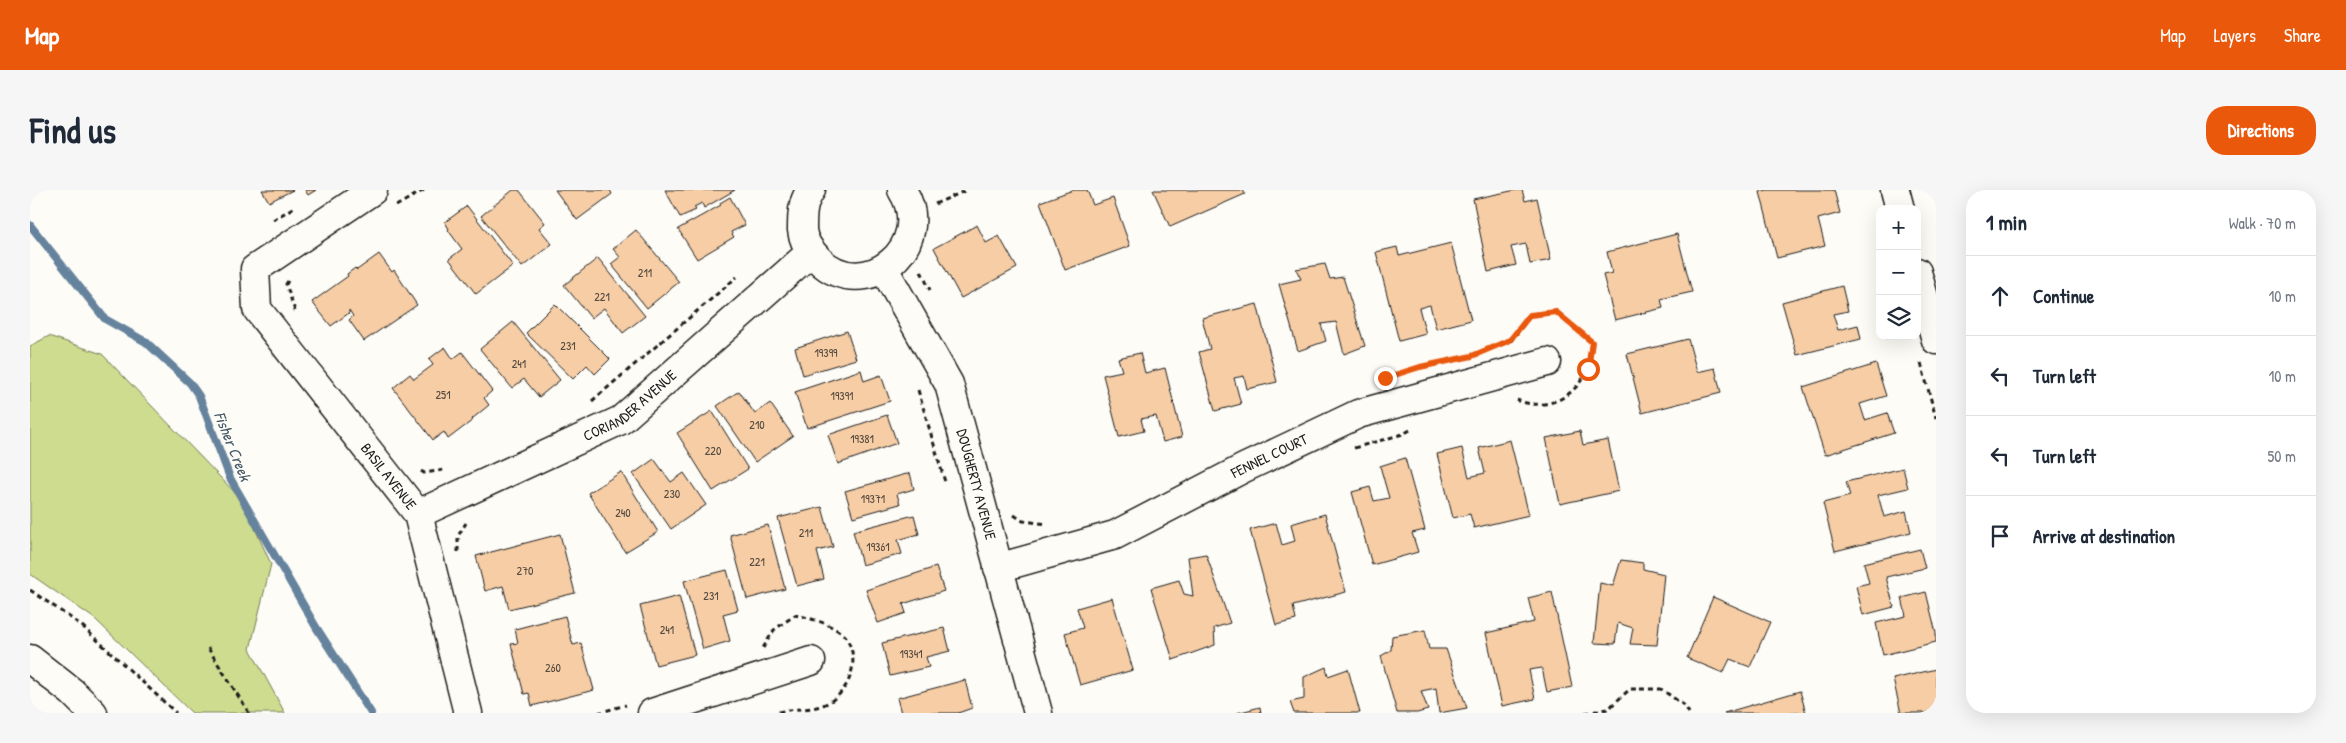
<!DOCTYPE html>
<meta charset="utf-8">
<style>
:root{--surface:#fff;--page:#f6f6f7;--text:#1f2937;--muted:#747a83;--line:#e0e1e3;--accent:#ea580c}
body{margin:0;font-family:"Patrick Hand",sans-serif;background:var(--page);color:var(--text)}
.controls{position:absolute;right:15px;top:15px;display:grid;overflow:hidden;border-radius:10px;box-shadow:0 5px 20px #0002}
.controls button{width:45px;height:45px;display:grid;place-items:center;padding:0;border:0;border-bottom:1px solid var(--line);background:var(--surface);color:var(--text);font:25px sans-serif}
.stop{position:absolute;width:15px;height:15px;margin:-11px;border:4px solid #ea580c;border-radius:50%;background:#fff}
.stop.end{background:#ea580c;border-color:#fff;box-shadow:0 1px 5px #0008}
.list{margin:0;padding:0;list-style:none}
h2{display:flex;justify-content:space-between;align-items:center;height:65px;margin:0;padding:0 20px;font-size:21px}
h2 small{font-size:16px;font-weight:400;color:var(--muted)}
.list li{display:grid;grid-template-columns:32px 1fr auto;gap:15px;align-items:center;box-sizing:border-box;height:80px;padding:0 20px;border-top:1px solid var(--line)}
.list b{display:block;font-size:19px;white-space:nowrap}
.list em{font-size:16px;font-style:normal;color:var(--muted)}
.icon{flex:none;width:28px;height:28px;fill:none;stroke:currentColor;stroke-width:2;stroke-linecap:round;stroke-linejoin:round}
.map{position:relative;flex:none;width:1906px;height:523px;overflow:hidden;border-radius:20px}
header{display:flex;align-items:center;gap:30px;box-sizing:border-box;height:70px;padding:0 25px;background:var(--accent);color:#fff}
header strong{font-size:24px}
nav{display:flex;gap:28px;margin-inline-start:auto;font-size:18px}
.intro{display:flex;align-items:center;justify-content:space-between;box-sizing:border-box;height:120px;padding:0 30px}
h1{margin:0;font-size:35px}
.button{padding:12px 22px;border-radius:20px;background:var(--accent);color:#fff;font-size:18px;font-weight:700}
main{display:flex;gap:30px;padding:0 30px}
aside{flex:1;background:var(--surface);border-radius:20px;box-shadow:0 5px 20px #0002}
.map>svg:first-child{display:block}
</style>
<header>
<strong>Map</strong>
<nav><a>Map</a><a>Layers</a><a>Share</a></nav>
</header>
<div class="intro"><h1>Find us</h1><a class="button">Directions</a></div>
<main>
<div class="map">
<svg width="1906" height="523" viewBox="0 0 1906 523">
<rect width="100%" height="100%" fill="#fdfcf7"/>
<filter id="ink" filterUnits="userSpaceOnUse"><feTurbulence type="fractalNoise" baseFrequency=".02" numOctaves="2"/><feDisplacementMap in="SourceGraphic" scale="10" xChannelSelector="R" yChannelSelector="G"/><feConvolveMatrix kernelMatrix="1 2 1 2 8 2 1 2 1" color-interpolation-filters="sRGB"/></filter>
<g filter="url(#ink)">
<path fill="#cedc8f" stroke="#757c56" d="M19 146 72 164 212 310 241 374 220 459 255 523H162L65 429 0 384V156Z"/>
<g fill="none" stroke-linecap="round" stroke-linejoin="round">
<path stroke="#66839d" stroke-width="8" d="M0 35 75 129 116 152 160 193 169 206 200 288 286 437 341 523"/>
</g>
<path fill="#f6cda5" stroke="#1c1c1c" d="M232 0H263L239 12Z
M275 0H286L278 5Z
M483 0H489L515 33 509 38 522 54 492 77 451 26Z
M525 0H580L582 4 547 30Z
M635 0H705L674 18 672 13 664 17 666 20 650 27Z
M1043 0H1057L1063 15 1083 8 1100 56 1035 80 1010 12Z
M1123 0H1213L1215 4 1140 37Z
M1486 0H1492L1495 11 1507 8 1521 70 1500 74 1496 54 1481 57 1486 75 1458 82 1443 9Z
M1737 0H1804L1810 23 1788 29 1795 56 1747 68 1730 2Z
M700 7 715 35 701 42 704 47 667 69 648 39 691 15 690 13Z
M437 16 483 76 446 104 419 69 432 59 418 40 419 39 415 32Z
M947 35 956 53 969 46 987 78 931 108 904 58Z
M606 40 649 92 617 118 581 74 590 67 583 59Z
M1647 44 1662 102 1631 109 1633 118 1585 130 1573 85 1582 83 1577 62Z
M1421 53 1441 130 1406 139 1400 115 1389 118 1396 144 1369 151 1346 62 1367 57 1369 66Z
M349 64 362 82 364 80 387 115 334 151 319 130 323 126 319 120V123L301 136 282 112 318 86 317 84 325 78 327 80Z
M568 68 615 126 593 143 574 118 561 128 534 95Z
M1295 74 1300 89 1313 87 1335 156 1314 164 1306 132 1291 134 1296 151 1268 161 1249 94 1271 89 1266 79Z
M1812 96 1818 121 1803 124 1808 140 1828 135 1831 149 1767 165 1752 112Z
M525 114 580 169 565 184 557 175 543 189 496 143Z
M1227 114 1247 192 1217 199 1214 186 1204 188 1211 214 1185 221 1169 162 1180 159 1172 128Z
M483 132 530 190 509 207 494 189 482 198 450 159Z
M817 141 826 169 773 185 765 158Z
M1658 149 1667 182 1685 178 1691 203 1612 223 1597 164Z
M415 157 423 169 432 162 462 201 454 208 459 215 442 229 443 230 418 249 414 242 403 250 363 198 380 184 384 189 403 175 399 169Z
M1110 163 1115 183 1135 178 1152 247 1133 252 1126 226 1111 229 1114 241 1089 247 1073 185 1092 181 1088 168Z
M1846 174 1856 206 1830 214 1835 230 1857 223 1864 243 1795 265 1773 197Z
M831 180 834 191 851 185 860 211 777 238 765 202Z
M709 201 725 224 740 213 763 246 725 272 687 216Z
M682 221 718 279 683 301 647 243Z
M857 225 867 253 808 274 798 245Z
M1550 241 1553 255 1578 250 1589 301 1530 314 1516 248Z
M1480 250 1499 325 1444 338 1440 324 1423 328 1407 264 1432 258 1439 287 1455 283 1449 258Z
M1375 268 1395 340 1382 343 1388 362 1342 375 1322 302 1340 297 1344 311 1359 308 1350 276Z
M624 269 641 292 654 283 676 315 641 339 603 284Z
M1873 278 1878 298 1848 305 1854 327 1876 321 1881 342 1805 361 1793 313 1820 306 1816 292Z
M591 282 628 342 595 362 558 303Z
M880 283 884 299 867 304 870 314 823 327 815 301Z
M792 317 803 357 787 361 794 389 767 396 748 328Z
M1295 324 1316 402 1263 416 1266 430 1246 435 1220 340 1246 333 1252 355 1265 351 1261 334Z
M884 325 889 344 868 350 872 364 832 375 823 341Z
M738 335 755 399 717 409 700 345Z
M530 344 545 403 479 419 473 396 455 401 446 366Z
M1890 359 1895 378 1856 387 1864 417 1833 425 1826 396 1839 393 1834 373Z
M1176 364 1200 433 1184 438 1185 455 1143 470 1121 398 1149 390 1154 404 1163 406 1158 367Z
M1591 370 1613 373V379L1634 384 1627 455 1600 454 1603 438 1588 433 1585 454 1564 453 1570 393 1583 396Z
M906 377 914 401 873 414 876 423 848 433 836 400Z
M697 380 708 420 693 424 700 451 673 459 654 391Z
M1522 402 1542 497 1517 502 1512 478 1499 480 1505 509 1472 516 1456 443 1504 432 1498 408Z
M1896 402 1906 443V452L1853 465 1846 433 1876 426 1872 408Z
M649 406 665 465 626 475 610 416Z
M1683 407 1740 432 1720 477 1700 469 1693 483 1657 468Z
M1082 408 1103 480 1050 495 1035 443 1053 438 1047 418Z
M535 426 543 455 551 453 564 500 502 516 499 503 494 504 481 454 488 453 485 439Z
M914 438 920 461 896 467 899 477 860 486 852 453Z
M1395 440 1399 459H1416L1437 518 1409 523 1406 498 1391 501 1398 520 1387 523H1367L1351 466 1361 460 1362 446Z
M1296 477 1298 486 1318 479 1330 523H1264L1260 512 1274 509V487Z
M1906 479V523H1871L1863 489Z
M935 490 942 518 928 523H871L867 508Z
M1770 501 1776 523H1694Z
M1230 517 1231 523H1207Z"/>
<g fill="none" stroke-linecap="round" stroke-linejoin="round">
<defs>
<g id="minor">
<path id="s1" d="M343 0 225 79 227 119 388 324 438 523"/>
<path d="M781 0C772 12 772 26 772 40 773 51 781 62 789 70 835 115 907 55 872 0"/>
<path d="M1865 0 1870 19"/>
<path id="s2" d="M854 79 919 194 1008 523"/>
<path d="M1887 82 1906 150"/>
<path id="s3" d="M388 324 591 230 781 62"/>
<path id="s4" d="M968 378 1085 345 1214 278 1328 224 1517 172"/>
<path d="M622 523 781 471"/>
</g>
<path id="secondary" d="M0 469 42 502 63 523"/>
</defs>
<use href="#minor" stroke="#1c1c1c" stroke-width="31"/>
<use href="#secondary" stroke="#1c1c1c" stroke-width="31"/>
<path stroke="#1c1c1c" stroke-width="3" stroke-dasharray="5 4" stroke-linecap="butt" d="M905 14 937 0
M366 16 394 0
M243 30 266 16
M891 81 900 100
M258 91 256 94 265 121
M1471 154 1481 150 1500 125 1526 122 1562 152C1560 160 1560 171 1557 179 1546 208 1515 222 1487 210
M1891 173 1906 228
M888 200 915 292
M562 211 707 87
M1324 258 1373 244 1382 239
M391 281 394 283 414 280
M984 325 993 331 1018 334
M428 362V346L436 333
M0 400 51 435 146 523
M178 458 219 523
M733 458 744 440 765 425C784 429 799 433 814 445 818 448 819 454 821 458 827 478 818 500 801 511 782 523 765 516 746 523
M568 523 596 515
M1555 523 1578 519 1600 499H1631L1655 516 1659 523"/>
<use href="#minor" stroke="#fdfcf7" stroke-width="28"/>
<use href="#secondary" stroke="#fdfcf7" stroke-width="28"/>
</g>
</g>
<g fill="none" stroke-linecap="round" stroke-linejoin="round" filter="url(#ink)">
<path stroke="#ea580c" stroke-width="6" d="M1355 188 1390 177 1442 166 1480 150 1500 125 1526 122 1562 152 1558 179"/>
</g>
<g text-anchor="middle" stroke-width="4" stroke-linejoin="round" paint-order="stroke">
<g font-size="12" fill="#52483e">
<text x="615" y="87">211</text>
<text x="572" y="111">221</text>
<text x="538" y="160">231</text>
<text x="796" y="167">19399</text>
<text x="489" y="178">241</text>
<text x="413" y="209">251</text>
<text x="812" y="210">19391</text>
<text x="727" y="239">210</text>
<text x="832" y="253">19381</text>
<text x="683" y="265">220</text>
<text x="642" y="308">230</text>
<text x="843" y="313">19371</text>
<text x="593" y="327">240</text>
<text x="776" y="347">211</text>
<text x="848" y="361">19361</text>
<text x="727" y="376">221</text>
<text x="495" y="385">270</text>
<text x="681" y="410">231</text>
<text x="637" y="444">241</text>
<text x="881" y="468">19341</text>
<text x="523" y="482">260</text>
</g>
<g font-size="15" fill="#1c1c1c" stroke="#fdfcf7">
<text dy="5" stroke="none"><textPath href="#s3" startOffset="239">CORIANDER AVENUE</textPath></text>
<text dy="5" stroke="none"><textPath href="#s4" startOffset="295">FENNEL COURT</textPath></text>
<text dy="5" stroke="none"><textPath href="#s1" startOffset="395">BASIL AVENUE</textPath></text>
<text dy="5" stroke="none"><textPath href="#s2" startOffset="236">DOUGHERTY AVENUE</textPath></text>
</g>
<g font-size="16" font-style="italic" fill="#475867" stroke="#fdfcf7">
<text transform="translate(203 256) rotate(68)" y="6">Fisher Creek</text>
</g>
</g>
</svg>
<div class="controls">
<button>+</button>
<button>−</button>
<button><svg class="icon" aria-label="layers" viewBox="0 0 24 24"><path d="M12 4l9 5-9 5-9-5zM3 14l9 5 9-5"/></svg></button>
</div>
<div class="stop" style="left:1558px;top:179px"></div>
<div class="stop end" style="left:1355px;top:188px"></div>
</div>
<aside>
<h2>1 min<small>Walk · 70 m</small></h2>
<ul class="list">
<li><svg class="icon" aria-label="ahead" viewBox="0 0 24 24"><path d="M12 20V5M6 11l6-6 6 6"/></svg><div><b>Continue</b></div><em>10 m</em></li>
<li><svg class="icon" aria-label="left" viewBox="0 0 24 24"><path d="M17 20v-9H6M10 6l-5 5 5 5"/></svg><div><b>Turn left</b></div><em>10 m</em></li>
<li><svg class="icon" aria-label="left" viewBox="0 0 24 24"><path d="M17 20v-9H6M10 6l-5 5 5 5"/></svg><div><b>Turn left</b></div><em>50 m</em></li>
<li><svg class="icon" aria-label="arrive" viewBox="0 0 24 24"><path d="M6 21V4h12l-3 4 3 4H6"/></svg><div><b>Arrive at destination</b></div></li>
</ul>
</aside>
</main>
